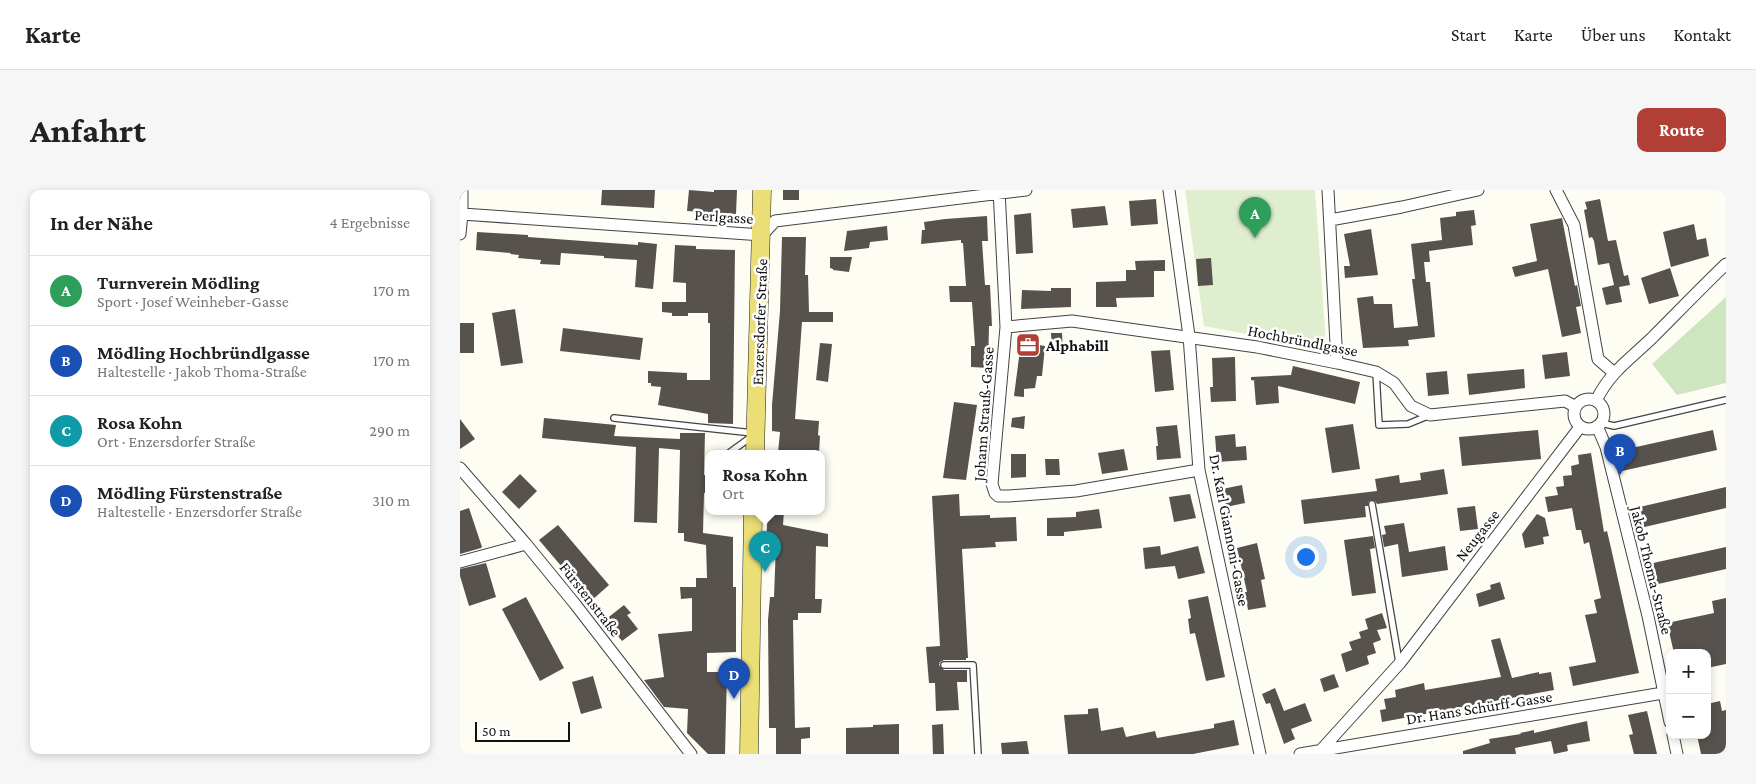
<!DOCTYPE html>
<html lang="de">
<meta charset="utf-8">
<style>
:root{--surface:#fff;--page:#f6f6f6;--text:#222;--muted:#767676;--line:#e0e0e0;--accent:#b23f35}
body{margin:0;font-family:"Crimson Pro",serif;background:var(--page);color:var(--text)}
.controls{position:absolute;right:15px;bottom:15px;display:grid;overflow:hidden;border-radius:10px;box-shadow:0 2px 8px #0003}
.controls button{width:45px;height:45px;display:grid;place-items:center;padding:0;border:0;border-bottom:1px solid var(--line);background:var(--surface);color:var(--text);font:25px sans-serif}
.scale{position:absolute;left:15px;bottom:12px;width:95px;box-sizing:border-box;padding-left:5px;border:2px solid #101010;border-top:0;font-size:14px;line-height:18px;white-space:nowrap;color:#101010;-webkit-text-stroke:4px #fff;paint-order:stroke}
.you{position:absolute;left:845px;top:366px;width:18px;height:18px;margin:-12px;border:4px solid #fff;border-radius:50%;background:#1a73e8;box-shadow:0 0 0 8px #1a73e833}
.badge{display:grid;place-items:center;width:32px;height:32px;border-radius:50%;background:var(--accent);color:#fff;font-size:16px;font-weight:700}
.pin{position:absolute;translate:-50% -41px;filter:drop-shadow(0 1px 2px #0008)}
.pin::after{content:'';position:absolute;top:26px;width:18px;height:15px;background:inherit;clip-path:polygon(0 0,100% 0,50% 100%)}
.popup{position:absolute;left:245px;top:260px;width:120px;height:65px;box-sizing:border-box;display:grid;place-content:center;border-radius:10px;background:var(--surface);filter:drop-shadow(0 1px 4px #0005);font-size:16px;white-space:nowrap;color:var(--muted)}
.popup b{font-size:19px;color:var(--text)}
.popup::after{content:'';position:absolute;left:50%;top:100%;margin-left:-10px;border:10px solid transparent;border-top-color:var(--surface)}
.list{margin:0;padding:0;list-style:none}
h2{display:flex;justify-content:space-between;align-items:center;height:65px;margin:0;padding:0 20px;font-size:21px}
h2 small{font-size:16px;font-weight:400;color:var(--muted)}
.list li{display:grid;grid-template-columns:32px 1fr auto;gap:15px;align-items:center;box-sizing:border-box;height:70px;padding:0 20px;border-top:1px solid var(--line)}
.list b{display:block;font-size:19px;white-space:nowrap}
.list p{margin:0;font-size:16px;white-space:nowrap;color:var(--muted)}
.list em{font-size:16px;font-style:normal;color:var(--muted)}
.map{position:relative;flex:none;width:1266px;height:564px;overflow:hidden;border-radius:10px}
header{display:flex;align-items:center;gap:30px;box-sizing:border-box;height:70px;padding:0 25px;background:var(--surface);border-bottom:1px solid var(--line)}
header strong{font-size:24px}
nav{display:flex;gap:28px;margin-inline-start:auto;font-size:18px}
.intro{display:flex;align-items:center;justify-content:space-between;box-sizing:border-box;height:120px;padding:0 30px}
h1{margin:0;font-size:35px}
.button{padding:12px 22px;border-radius:10px;background:var(--accent);color:#fff;font-size:18px;font-weight:700}
main{display:flex;gap:30px;padding:0 30px}
aside{flex:1;background:var(--surface);border-radius:10px;box-shadow:0 2px 8px #0003}
.map>svg:first-child{display:block}
</style>
<header>
<strong>Karte</strong>
<nav><a>Start</a><a>Karte</a><a>Über uns</a><a>Kontakt</a></nav>
</header>
<div class="intro"><h1>Anfahrt</h1><a class="button">Route</a></div>
<main>
<aside>
<h2>In der Nähe<small>4 Ergebnisse</small></h2>
<ul class="list">
<li><span class="badge" style="background:#2e9e5b">A</span><div><b>Turnverein Mödling</b><p>Sport · Josef Weinheber-Gasse</p></div><em>170 m</em></li>
<li><span class="badge" style="background:#1a4fb4">B</span><div><b>Mödling Hochbründlgasse</b><p>Haltestelle · Jakob Thoma-Straße</p></div><em>170 m</em></li>
<li><span class="badge" style="background:#0f9aa8">C</span><div><b>Rosa Kohn</b><p>Ort · Enzersdorfer Straße</p></div><em>290 m</em></li>
<li><span class="badge" style="background:#1a4fb4">D</span><div><b>Mödling Fürstenstraße</b><p>Haltestelle · Enzersdorfer Straße</p></div><em>310 m</em></li>
</ul>
</aside>
<div class="map">
<svg width="1266" height="564" viewBox="0 0 1266 564">
<rect width="100%" height="100%" fill="#fefdf3"/>
<path fill="#cee6bf" d="M1266 107V193L1217 205 1192 174Z"/>
<path fill="#e0eed0" d="M725 0H855L866 153 859 158 744 136Z"/>
<path fill="#57524d" d="M142 0H195L194 18 141 15Z
M229 0 254 2V0H277L276 24 227 21Z
M323 0H339V10H323Z
M696 9 698 34 671 36 669 11Z
M1140 9 1148 51 1156 50 1164 86 1168 85 1170 95 1159 97 1162 112 1146 115 1142 98 1154 95 1149 73 1138 75 1134 51 1132 47 1129 48 1124 20 1127 19 1125 12Z
M645 16 648 35 613 38 611 19Z
M1014 20 1016 35 1011 36 1013 55 969 61 970 72H964L966 92H970L975 147 948 150 949 156 903 158 897 108 913 106 914 114H932L934 138 958 136 952 89H955L951 54 982 50 980 28 996 26V22Z
M571 23 573 63 556 64 554 25Z
M527 26 528 51H522L525 95H530L532 136H529L528 178 511 177V156H515L512 112H490L489 96H506L503 53H501V50L461 54 462 40H465L464 32 485 29Z
M1102 28 1115 96 1117 95 1121 116 1116 117 1121 143 1102 147 1088 79 1055 87 1052 77 1077 71 1070 34Z
M1234 34 1237 50 1246 48 1249 66 1211 77 1203 42Z
M427 36 428 50 410 52 409 58 384 61 387 41Z
M911 39 918 85 885 88 884 76H890L884 44Z
M17 42 68 45V47L178 55V52L197 54 193 99 175 97 177 70 144 68V66L101 63 100 75 80 74 81 70 58 68 59 65 50 64 51 63 16 60Z
M322 47H346L345 85H348L349 122H373V132H342L335 229 359 231 358 245 360 246 359 263H318L320 242 312 241V215L320 121Z
M215 55 236 56V59L275 60 273 234 248 233V224L198 215 201 197 191 196V193H188V181L227 183V190H250V133H248V123H228V126H212V123L202 122V112H226V93L213 92Z
M370 67H392L389 82 373 80V79L370 78Z
M751 68 753 95 738 96 736 69Z
M705 70V81H694V107L656 108 657 117H636V92L666 91V80H676L675 71Z
M1210 78 1219 106 1189 114 1181 88Z
M591 98H611V117L561 119 562 100 591 101Z
M55 119 63 173 41 176 32 123Z
M0 133H14V163H0Z
M103 138 183 148 180 170 100 161Z
M591 143H602L603 161H592Z
M561 152 585 156 582 186H577L575 198 564 199V207L554 206Z
M360 153 372 154 368 192 356 190Z
M710 160 714 200 695 202 691 161Z
M1107 162 1110 186 1085 189 1082 165Z
M775 167 776 211 751 212 750 197H753L752 168Z
M833 176 900 192 895 214 818 196 819 213 796 215 794 191H796L791 190V187L831 185Z
M1064 179 1065 198 1009 205 1007 184Z
M987 181 989 204 968 206 966 183Z
M494 212 517 215 506 290 483 288Z
M565 226 564 239 551 237 552 228Z
M84 228 156 235 154 246 220 249V243H245L244 285H249V303H244L243 343 273 347V397H276V462L247 463V482H267L265 564H248L227 543 228 519 204 517 184 490 204 487 198 444 232 441V408L221 409 220 397H236V388H247L246 355 224 351V343H218L220 260 199 258 197 333 174 332 176 257 82 248Z
M0 229 15 249 0 259Z
M893 234 900 279 872 283 865 238Z
M717 235 721 268 697 270 696 256H698L696 237Z
M1078 240 1081 269 1002 276 999 247Z
M1253 240 1257 260 1162 281 1158 261Z
M775 244 776 257 786 256 787 270 757 272 755 246Z
M664 259 668 280 642 284 638 263Z
M1131 263 1144 342 1147 341 1151 358 1179 483 1113 496 1109 477 1136 472 1125 425 1137 423 1134 410 1141 408 1129 352 1124 354 1121 340H1116L1112 318 1088 322 1085 307 1098 305 1096 297 1104 296 1103 286 1112 285 1111 276 1119 274 1118 265Z
M551 264H566V287L551 288Z
M585 269H599L600 285H586Z
M984 279 988 304 917 314 915 311 911 310 908 312V316H905L906 327 844 334 841 310 917 301 915 289 939 285 940 293 961 290 960 283Z
M60 284 77 301 59 319 42 302Z
M782 295 785 313 766 317 762 299Z
M1266 297V318L1176 339 1171 319Z
M499 304 500 326 530 325V328L556 327 557 351 535 352 536 357 502 359 508 468H506V470H484L480 472 479 475 484 480H507V492H497L499 520 476 521 475 493H469L466 457 480 456 472 306Z
M730 304 736 328 714 332 709 307Z
M1015 316 1018 339 1000 341 997 318Z
M9 318 22 357 21 358 0 364V321Z
M639 319 642 338 604 342V346H587V328L616 327V322Z
M308 321H324L323 335 368 344V357L356 356 355 409H362L361 423H338V430H333L335 538 350 537V548L341 549V564H316V538H309L308 430 310 407H314L316 354 306 353Z
M1077 324 1085 328 1089 346 1083 347 1084 354 1065 358 1062 344Z
M944 333 949 362 985 356 988 380 942 387 938 354 924 357 922 345 926 344 924 336Z
M98 335 149 395 131 411 79 350Z
M913 346 915 358 910 359 916 403 892 406 884 350Z
M797 353 805 389 801 390 806 417 788 420 785 402H787L777 358Z
M700 356 701 365 738 356 745 383 718 389 715 376 685 379 683 358Z
M1266 357V379L1189 396 1184 375Z
M26 373 36 407 9 416 0 386V379Z
M1040 392 1045 409 1019 417 1016 404 1031 399 1030 395Z
M748 406 765 487 746 491 735 443 730 444 728 429 731 428 728 410Z
M66 407 104 478 80 491 42 419Z
M1266 408V474L1247 478V463H1214L1207 433 1254 423 1252 411Z
M164 415 171 423 167 425 178 439 162 451 145 430Z
M922 423 927 438 917 440 921 450 913 453 916 463 907 466 909 474 886 482 881 464 892 460 889 452 901 448 899 442 908 439 905 429Z
M1040 448 1052 488 1079 482V484L1091 482 1094 500 922 532 920 520 926 519 924 509 936 507 935 500 964 493 965 500 1041 487 1031 450Z
M874 484 879 497 864 502 860 489Z
M133 486 142 518 121 524 112 492Z
M815 498 824 521 845 513 852 531 831 539 835 549 824 554 810 513 806 514 802 504Z
M1260 511 1262 521 1266 520V564H1241L1237 545H1247V514Z
M638 518 641 541 663 537 666 547 695 541 697 548 754 538V534L774 530 779 555 733 564H608L604 525 628 524V519Z
M1187 521 1197 564H1174L1169 545 1173 544 1168 525Z
M1127 531 1130 551 1107 555 1108 561 1094 564 1091 551 1055 558 1056 564H1003V561L1030 553 1029 549 1061 544 1060 543 1074 540V543Z
M439 534V564H386V538L413 537V535Z
M483 534 484 564H473L472 535Z
M567 551 569 564H542L541 553Z"/>
<g fill="none" stroke-linecap="round" stroke-linejoin="round">
<defs>
<path id="service" d="M916 182 919 235 948 234 970 225
M154 228 293 243
M1141 233 1154 236 1266 210
M269 263 291 247
M912 314 939 472
M484 475H513L518 564"/>
<path id="minor" d="M539 0 546 137 532 294 535 303 538 306H549L616 301 739 280
M709 0 729 146 739 280 800 564
M868 0 877 173
M1096 0 1114 35 1138 169 1153 182
M2 24 302 45 315 31 566 0
M870 30 942 17 1018 0
M0 44 2 24V0
M546 137 612 131 797 157 877 173 916 182 934 193 951 216 970 225 1105 211 1116 217
M1114 224a15 15 0 1 1 30 0a15 15 0 1 1-30 0Z
M1136 211C1149 183 1170 169 1192 148 1217 123 1241 98 1266 74
M1137 236 1146 257 1188 426 1210 532
M0 278 66 354 115 414 231 564
M0 372 66 354
M1213 545 1217 564
M862 559 940 473 1120 237
M840 564 1203 503"/>
<path id="primary" d="M295 263 302 0
M289 564 293 321"/>
</defs>
<use href="#service" stroke="#434343" stroke-width="8"/>
<use href="#minor" stroke="#434343" stroke-width="13"/>
<use href="#primary" stroke="#212121" stroke-width="19"/>
<use href="#service" stroke="#fff" stroke-width="5.5"/>
<use href="#minor" stroke="#fff" stroke-width="11"/>
<use href="#primary" stroke="#ebde76" stroke-width="18"/>
</g>
<defs>
<symbol id="office-square" viewBox="-11 -11 22 22"><rect x="-9" y="-9" width="18" height="18" rx="4" fill="#b23f35" stroke="#fff"/><path d="M-6-3h4V-5.5h4V-3h4V5H-6ZM-1-4.5V-3h2v-1.5ZM-6 0V1H6V0Z" fill="#fff"/></symbol>
</defs>
<g fill-rule="evenodd">
<use href="#office-square" x="554" y="141" width="28" height="28"/>
</g>
<g text-anchor="middle" stroke-width="5" stroke-linejoin="round" paint-order="stroke">
<g font-size="16" fill="#101010" stroke="#fff">
<text transform="translate(264 26) rotate(4)" y="6">Perlgasse</text>
<text transform="translate(299 132) rotate(-88)" y="6">Enzersdorfer Straße</text>
<text transform="translate(843 150) rotate(11)" y="6">Hochbründlgasse</text>
<text transform="translate(523 224) rotate(-86)" y="6">Johann Strauß-Gasse</text>
<text transform="translate(770 340) rotate(79)" y="6">Dr. Karl Giannoni-Gasse</text>
<text transform="translate(1017 345) rotate(-52)" y="6">Neugasse</text>
<text transform="translate(1192 380) rotate(76)" y="6">Jakob Thoma-Straße</text>
<text transform="translate(131 409) rotate(52)" y="6">Fürstenstraße</text>
<text transform="translate(1019 517) rotate(-9)" y="6">Dr. Hans Schürff-Gasse</text>
</g>
<g font-size="16" font-weight="bold" fill="#101010" stroke="#fff" text-anchor="start">
<text x="586" y="161">Alphabill</text>
</g>
</g>
</svg>
<div class="controls">
<button>+</button>
<button>−</button>
</div>
<div class="scale">50 m</div>
<div class="you"></div>
<div class="pin badge" style="left:795px;top:48px;background:#2e9e5b">A</div>
<div class="pin badge" style="left:1160px;top:285px;background:#1a4fb4">B</div>
<div class="pin badge" style="left:305px;top:382px;background:#0f9aa8">C</div>
<div class="popup"><b>Rosa Kohn</b>Ort</div>
<div class="pin badge" style="left:274px;top:509px;background:#1a4fb4">D</div>
</div>
</main>
